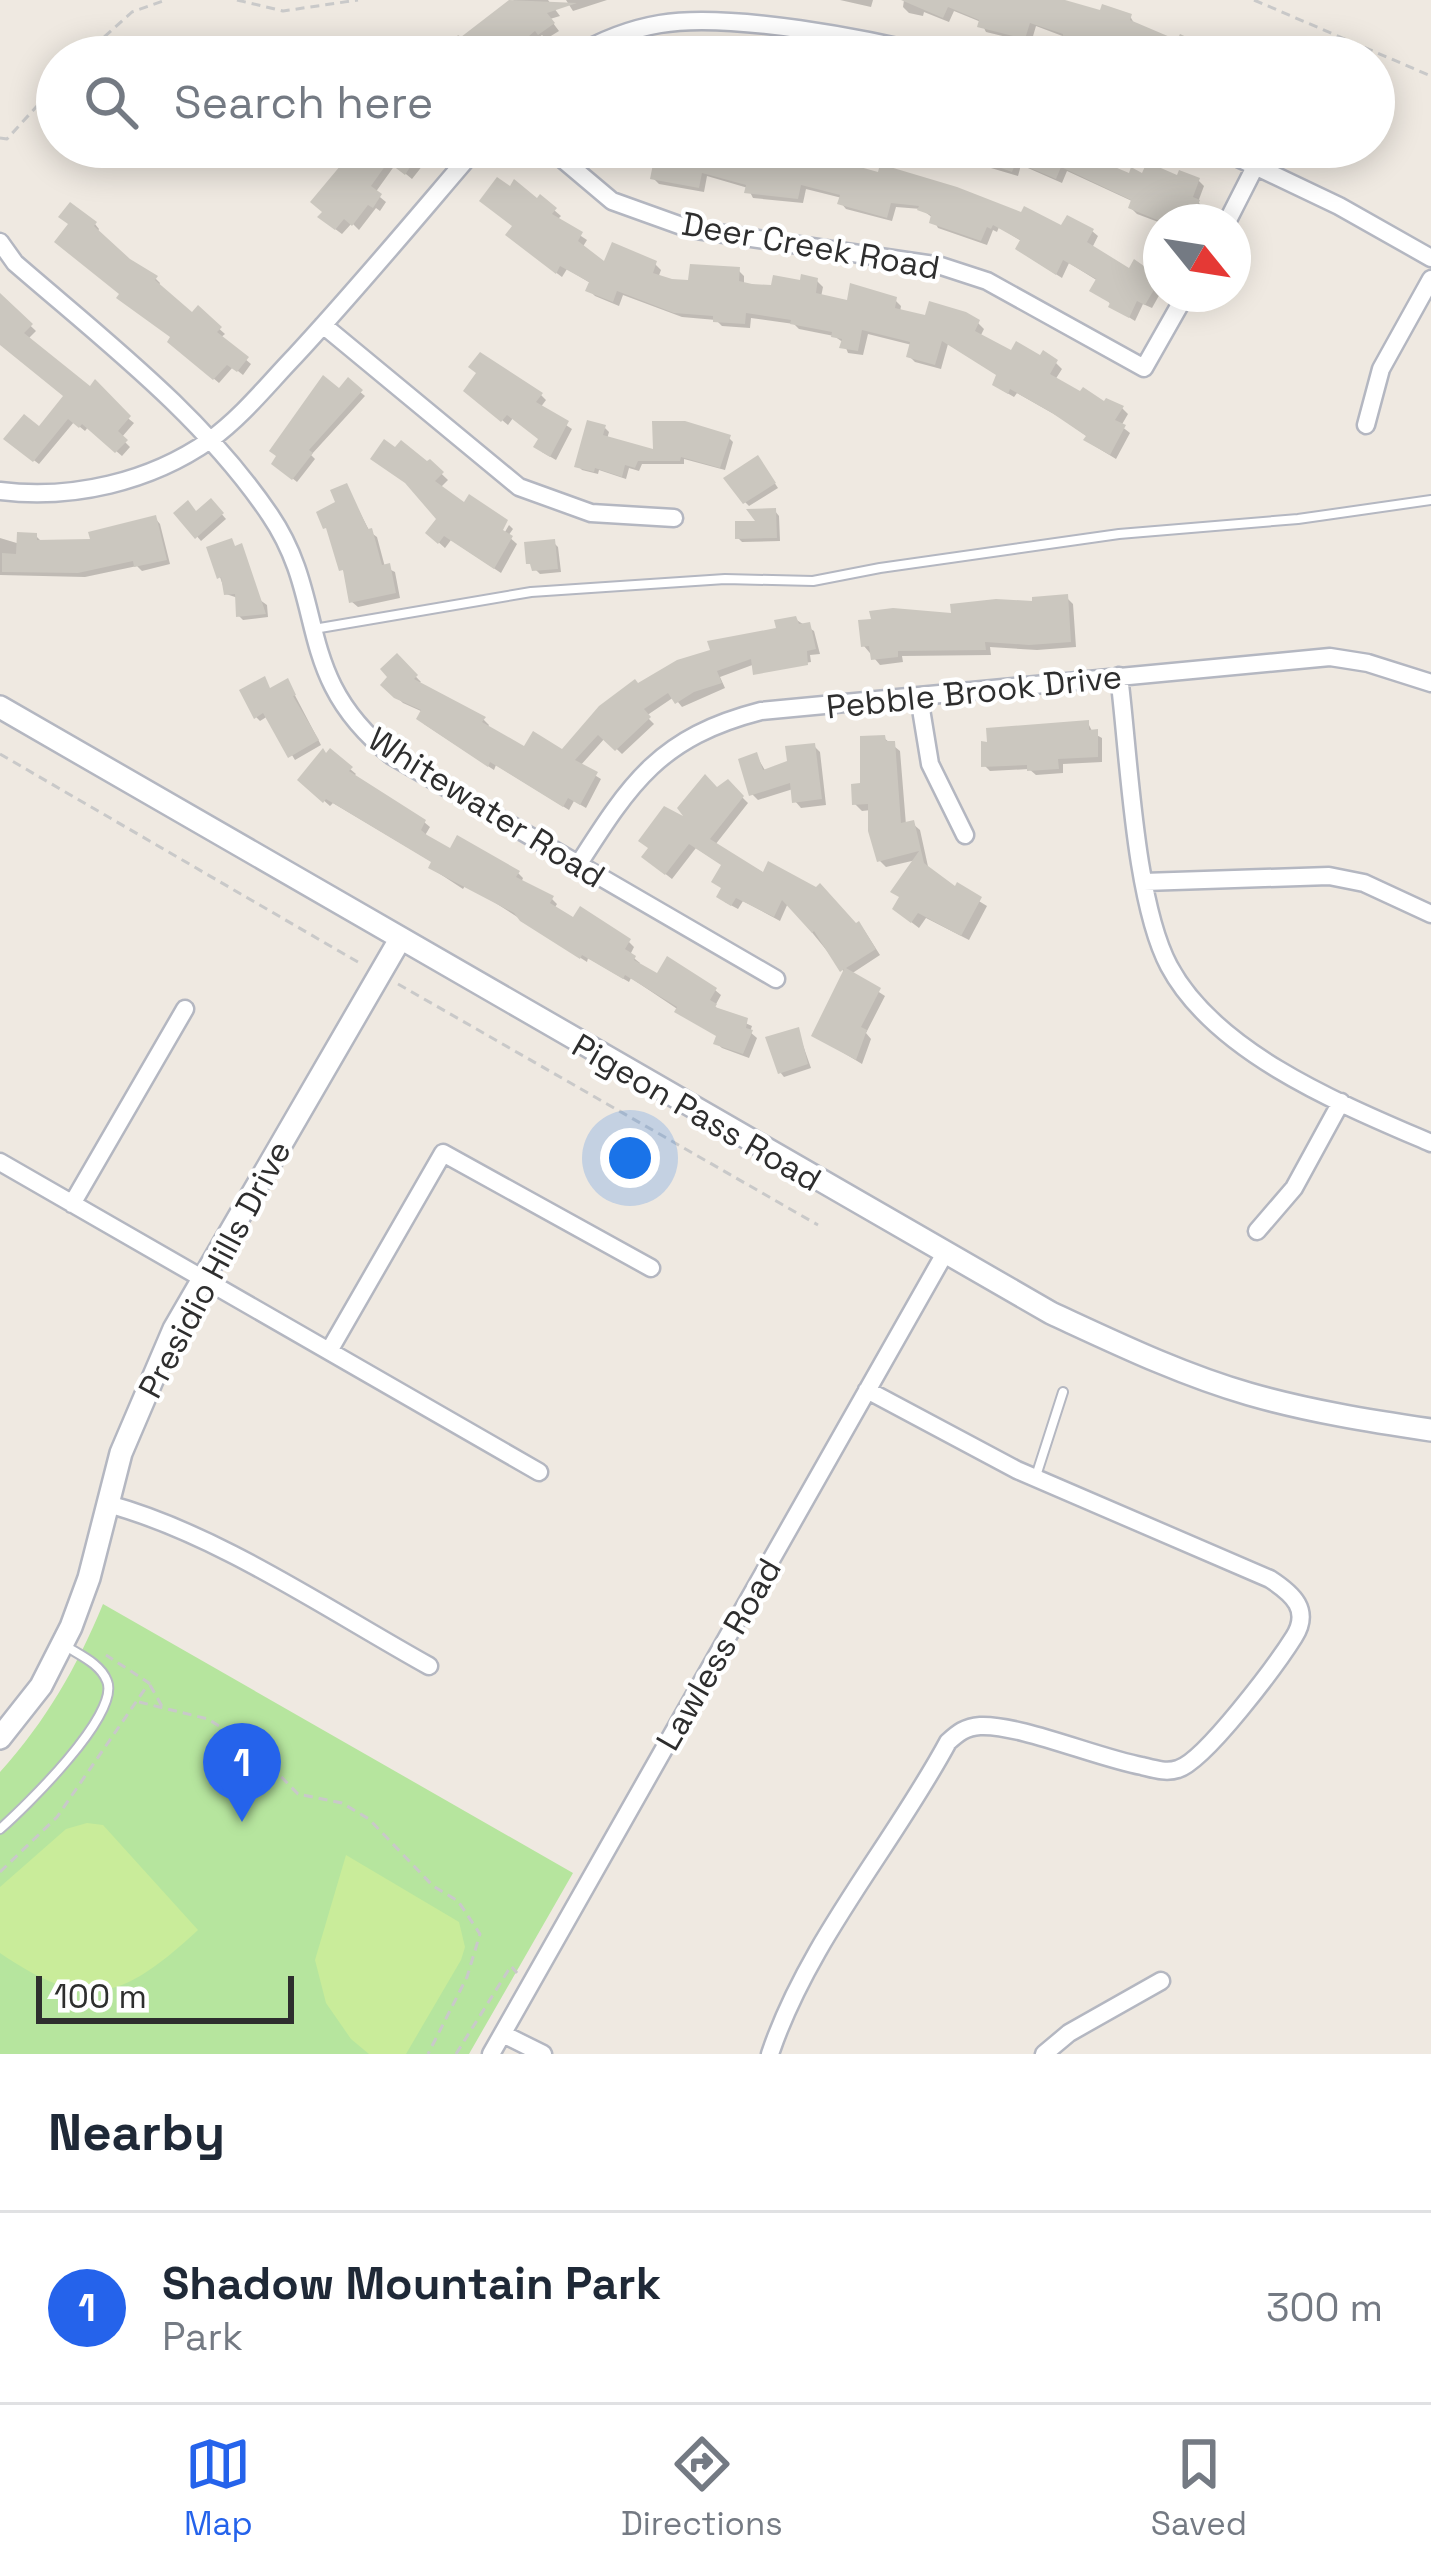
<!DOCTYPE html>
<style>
:root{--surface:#fff;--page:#f2f2f3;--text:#1f2937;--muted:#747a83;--line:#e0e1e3;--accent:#2563eb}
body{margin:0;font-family:"Space Grotesk",sans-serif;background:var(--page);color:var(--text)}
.compass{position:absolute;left:1143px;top:204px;width:108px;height:108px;border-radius:50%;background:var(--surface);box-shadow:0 6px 30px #0003;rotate:120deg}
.scale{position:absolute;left:36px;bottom:30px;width:258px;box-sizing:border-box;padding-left:12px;border:6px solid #2e2e2e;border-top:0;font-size:33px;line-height:42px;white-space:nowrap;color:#2e2e2e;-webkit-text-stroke:9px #fff;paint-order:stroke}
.you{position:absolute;left:630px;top:1158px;width:42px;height:42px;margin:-30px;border:9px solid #fff;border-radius:50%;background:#1a73e8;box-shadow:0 0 0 18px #1a73e833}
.badge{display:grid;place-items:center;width:78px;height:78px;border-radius:50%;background:var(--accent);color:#fff;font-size:39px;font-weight:700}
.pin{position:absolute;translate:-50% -99px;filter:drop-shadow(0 3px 6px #0008)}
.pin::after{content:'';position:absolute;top:63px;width:42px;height:36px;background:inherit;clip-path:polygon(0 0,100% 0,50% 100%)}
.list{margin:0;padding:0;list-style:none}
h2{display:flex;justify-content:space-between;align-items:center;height:156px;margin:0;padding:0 48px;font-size:51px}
h2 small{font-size:39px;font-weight:400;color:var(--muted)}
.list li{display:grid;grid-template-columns:78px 1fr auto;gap:36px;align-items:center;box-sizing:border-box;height:192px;padding:0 48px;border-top:3px solid var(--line)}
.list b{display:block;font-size:45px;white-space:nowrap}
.list p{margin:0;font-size:39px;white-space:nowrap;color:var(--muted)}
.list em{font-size:39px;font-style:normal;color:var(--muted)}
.icon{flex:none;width:66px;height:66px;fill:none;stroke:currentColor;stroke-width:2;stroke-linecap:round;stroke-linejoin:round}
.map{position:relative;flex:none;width:1431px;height:2054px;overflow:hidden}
.search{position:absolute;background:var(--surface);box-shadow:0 6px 30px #0003;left:36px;right:36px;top:36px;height:132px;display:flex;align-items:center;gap:30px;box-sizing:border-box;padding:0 42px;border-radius:66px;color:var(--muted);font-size:45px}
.sheet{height:348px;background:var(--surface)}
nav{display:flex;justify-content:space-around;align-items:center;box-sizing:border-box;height:168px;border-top:3px solid var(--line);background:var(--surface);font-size:33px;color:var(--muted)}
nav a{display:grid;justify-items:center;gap:6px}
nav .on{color:var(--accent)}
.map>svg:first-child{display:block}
</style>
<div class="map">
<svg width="1431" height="2054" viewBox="0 0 1431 2054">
<rect width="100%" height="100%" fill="#efe9e1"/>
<path fill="#b6e59e" d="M103 1604 573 1873 469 2054H0V1772C46 1721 77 1667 103 1604Z"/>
<path fill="#c9ec9a" d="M87 1823 103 1825 198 1930C123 1999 88 2013 0 1953V1887L66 1829Z
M346 1855 459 1922 465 1947 461 1960 406 2054H369L351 2039 326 2003 315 1960Z"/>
<path fill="#0003" d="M514 0H548L560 16 550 19 559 31 546 39 542 35 519 55 512 46 497 57H445Z
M566 0H607L573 11Z
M840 0H873L871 7Z
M904 0H1054L1102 14 1130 16 1135 25 1220 57H1127L1117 52 1115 57H1089L1070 48 1064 42 1065 37 1036 26 1031 43 986 32 981 22 954 11 949 22 924 12 923 16 909 13 903 7Z
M359 147H434L420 161 423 165 412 179 395 165 375 193 386 202 380 211 376 208 359 230 352 223 342 234 327 223Z
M649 147H690L1063 229 1092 231 1098 236 1092 248 1130 272 1135 263 1161 278V292L1152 308 1143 304 1135 321 1111 306 1098 281 1069 263 1062 278 1024 254 1023 242 999 227 997 232 993 230 987 245 938 228 933 218 921 209 896 207 892 221 846 209 841 203 842 198 806 189 803 203 753 198 748 188 707 176 704 192 659 184 653 178 655 167 646 161Z
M941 147H1097L1114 158 1109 168 1130 177 1198 180 1204 186 1198 202 1204 208 1199 222 1161 223 1137 214 1131 208 1134 202 1067 171 1062 183 1021 165 1018 176 947 155Z
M540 198 561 216 557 220 587 240 582 248 605 265 655 264 661 270 658 278 691 283 738 270 744 276V285L774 288 817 281 823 287 821 297 849 304 895 300 901 306 900 312 978 323 984 329 980 337 1012 354 1056 363 1062 369 1055 380 1105 406 1122 408 1128 414 1121 426 1130 433 1116 459 1093 445 1088 437 1061 418 1017 393 1014 397 1002 390 999 376 948 344 941 369 915 362 909 356 912 345 868 334 863 355 848 353 844 343 834 336 799 329 794 324 751 318 750 328 722 326 716 320 682 317 623 295 619 306 595 296 589 290 592 284 567 269 562 277 514 241Z
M95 224 99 229 97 233 129 262 156 279 160 283 158 287 193 316 198 310 225 334 220 338 251 364 243 375 233 367 219 383 175 346 174 338 63 246Z
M0 297 36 331 28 339 134 423 121 438 130 447 122 456 88 427 85 431 74 422 39 464 12 444 39 430 67 397 0 341Z
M348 382 365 396 311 455 315 459 297 482 274 463Z
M541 395 546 400 540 408 572 429 556 460 542 452 541 439 513 418 508 425 473 396Z
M605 428 609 432 607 439 656 453 729 438 733 442 725 470 684 459V464H642L639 471 629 468 626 479 599 470 598 474 582 470 578 466Z
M430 463 448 480 440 488 498 544 509 525 513 529 508 536 517 544 501 573 451 540 445 548 435 539 440 519 427 465Z
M762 464 778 488 749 506 745 502Z
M346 486 370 532 377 537 385 567 395 572 400 598 358 607 352 602 346 574 342 569 338 503Z
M211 502 226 519 201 541 177 513 197 514Z
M775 511 779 516 780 541 742 542 738 538Z
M155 518 160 524 170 564 142 571 137 566 85 577 0 575V538L20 544 36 536 43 543 94 542Z
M553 542 558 547 561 572 540 574 535 569Z
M242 546 260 600 267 605 268 617 243 620 239 616 238 598 226 594 220 577 236 548Z
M1066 597 1073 604 1076 647 1037 650 990 647 991 655 902 656 903 662 880 665 864 646 955 616Z
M795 619 814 631 820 654 810 655 811 662 756 671 755 664 720 677 725 688 682 707 674 697 646 716 654 724 622 754 605 738 580 766 601 779 586 808 574 801 569 810 496 765 494 770 424 724 423 712 403 703 384 685 397 657 421 682 418 684 484 720 489 725 487 728 525 750 562 753 639 686 779 631Z
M288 682 321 745 295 760 268 716 260 721 256 717 271 691Z
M1088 723 1093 733 1102 738V762L1063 764V773L1036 775 1029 769 990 771 984 765Z
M884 738 900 751 906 825 913 824 920 830 929 871 987 906 969 940 926 918 919 928 902 915 916 860 886 867 879 860 871 810 862 811 855 804Z
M814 746 820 752 826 805 801 808 795 801 793 789 758 800 752 794 756 755 766 772 790 763Z
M330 752 356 774 353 777 424 822 430 827 424 837 451 852 518 873 523 878 521 883 552 899 557 904 554 909 629 942 634 947 630 955 640 963 638 966 658 978 715 990 721 995 715 1006 720 1012 752 1026 750 1032 757 1038 749 1058 722 1048 716 1043 719 1037 631 978 629 982 588 958 587 962 466 884 463 889 437 872 434 863 333 803 330 806 301 780Z
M734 789 748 803 715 845 864 930 880 955 851 974 885 996 866 1033 871 1039 862 1064 814 1035 845 973 788 903 780 921 743 901 738 909 725 902 724 889 715 882 724 866 696 848 672 879 650 862 694 825 717 791Z
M798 1031 811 1068 784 1077 780 1072Z"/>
<path fill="#cbc7bf" d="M509 0 577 3 547 13 555 23 538 35 535 31 511 51 505 41 484 57H441L458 35 461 37Z
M901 0H1065L1100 10 1102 4 1132 14 1130 20 1177 40 1180 34 1229 57H1128L1111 49 1108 57H1085L1087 51 1061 43 1063 34 1030 23 1025 39 977 27 979 20 948 7 943 18Z
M356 147H423L405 175 388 162 371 186 382 194 373 208 368 205 352 226 344 219 335 230 317 217 322 212 310 202Z
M646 147H703L736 155 737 150 834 164 835 160 878 172 880 164 957 187 1021 212 1024 206 1061 225 1067 215 1094 229 1087 242 1129 268 1134 259 1161 278 1145 305 1137 301 1129 318 1108 307 1110 303 1089 291 1096 279 1063 260 1056 275 1015 249 1020 240 993 225 991 229 987 227 981 241 929 223 931 215 917 210 919 206 891 203 887 218 837 204 840 195 801 185 798 199 744 193 746 185 702 173 699 188 650 179 653 164 642 162Z
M943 147H1110L1103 162 1129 173 1131 167 1142 173 1147 162 1177 175 1179 170 1200 178 1193 197 1200 200 1191 222H1162L1128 208 1131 200 1061 167 1056 179 1016 162 1012 172Z
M497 177 510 186 514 179 537 198 540 194 557 208 552 214 583 232 578 241 604 261 612 242 657 261 653 273 672 279 688 280 690 264 740 267 739 281 752 284 771 285 773 275 800 280 801 274 818 278 816 293 847 300 850 283 897 297 895 308 925 315 929 301 966 312 980 320 975 331 1011 350 1016 341 1040 355 1043 350 1058 360 1050 374 1080 391 1083 387 1104 401 1106 398 1124 406 1115 420 1126 425 1110 455 1083 440 1086 436 1052 413 1010 389 1008 394 992 385 996 375 942 341 935 365 906 357 910 342 862 330 858 351 839 348 842 339 831 337 832 332 790 324 791 320 746 313 745 324 713 322V316L674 313 617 291 613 302 585 291 589 282 560 266 556 274 505 235 512 226 479 201Z
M70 202 97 222 94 226 130 259 158 276 155 280 192 312 198 305 222 327 217 332 249 357 237 372 227 365 213 380 167 342 170 337 116 298 119 294 54 242 68 224 58 217Z
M0 293 33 324 24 333 90 386 95 379 131 416 118 431 128 440 115 453 82 424 79 428 68 419 33 462 3 439 24 414 39 426 63 396 0 345Z
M480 352 543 393 536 402 569 421 550 457 533 447 538 439 507 415 501 422 463 391 476 373 468 367Z
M323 375 339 388 348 377 363 390 309 450 313 453 292 480 271 464 276 456 269 451Z
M587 420 606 425 603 435 653 449 652 421H685L731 435 720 468 681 457 680 461H638L635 468 625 465 622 477 595 468 594 472 574 467Z
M384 439 395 447 401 440 427 461 430 459 444 472 435 481 464 502 469 494 508 520 503 530 513 536 494 569 444 536 438 544 425 533 436 519 405 483 370 459Z
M758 455 776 483 743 504 723 478Z
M347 483 368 529 372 528 382 565 390 563 396 593 349 603 343 570 339 571 326 528 323 529 316 512 335 502 330 490Z
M211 498 224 513 195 539 173 513 188 500 196 511Z
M776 508 777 538 735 539V521H755L746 509Z
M156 515 167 560 134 567 133 561 78 573 2 572V553L16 554 17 532 37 533V540L90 539 88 532Z
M232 538 235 546 242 543 266 614 236 617 235 594 224 595 221 577 217 579 206 547Z
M555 539 558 569 532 571 530 564H526L524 542Z
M1068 594 1071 642 1029 645 985 642 986 650 898 651V657L871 660 869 646 861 647 858 620 871 619 869 611 893 608 951 613 950 604 996 599 1032 601V597Z
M796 616 799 624 810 622 816 649 807 651 808 665 753 675 751 659 717 671 722 683 694 692 675 704 668 693 644 709 651 717 615 751 598 735 575 760 598 772 580 805 568 798 563 807 490 762 488 767 416 719 421 710 394 698 380 685 387 677 380 669 397 653 418 675 414 679 486 717 482 722 524 746 533 731 562 749 599 706 635 679 638 683 677 660 710 650 707 641 776 628 774 620Z
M265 676 270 688 288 678 296 695 293 696 319 740 288 758 263 713 254 719 239 690Z
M1089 720V730L1098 729V757L1058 759 1059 769 1027 771V765L981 767V741L987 742 986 728Z
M885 735 886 741H895L901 823 914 820 924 863 955 886 957 882 982 897 961 936 918 913 911 923 892 909 899 897 890 892 919 851 877 862 868 831V804L852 805 851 784 860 783V736Z
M815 743 822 799 792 803 790 783 749 796 738 759 757 752 763 770 787 761 785 746Z
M323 748 326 753 330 748 353 767 349 771 426 820 421 830 427 835 450 848 457 835 520 871 516 877 554 896 550 903 573 917 580 906 631 939 625 949 636 956 634 960 657 973 667 956 717 988 710 1000 717 1004 715 1007 748 1018 746 1028 753 1030 743 1054 713 1044 716 1036 674 1012 677 1007 625 975 623 979 582 955 580 959 520 921 514 913 428 868 431 862 326 799 323 803 297 780Z
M705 774 717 787 728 779 744 796 710 839 763 872 768 861 816 887 820 883 856 923 859 921 876 949 846 968 881 988 861 1027 867 1030 856 1060 811 1036 844 969 840 972 814 931 812 933 782 900 774 917 736 898 731 906 716 897 721 888 711 882 721 865 689 844 665 875 641 857 648 848 638 841 664 806 683 816 677 808Z
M799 1027 808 1064 778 1074 765 1037Z"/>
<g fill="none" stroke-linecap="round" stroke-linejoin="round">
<defs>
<path id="service" d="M314 629 531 592 725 579 813 581 880 568 1119 534 1298 519 1431 500
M1036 1476 1063 1392
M0 1829C24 1808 121 1714 107 1681 100 1663 79 1655 64 1645"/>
<path id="minor" d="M573 57C600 41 630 29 660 24 730 12 869 39 939 57
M548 147 612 201 690 229 941 266 987 281 1144 368 1186 294
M1215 147 1339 206 1431 258
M1227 222 1256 165
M0 242 15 263C105 341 203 416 270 515 329 602 292 677 392 756L776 979
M323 325 519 487 591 513 674 518
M1366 425 1381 369 1431 279
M0 491C72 500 150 482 210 440 243 416 268 384 295 356 358 288 417 217 477 147
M1119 676C1129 754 1134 900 1169 966 1216 1054 1343 1105 1431 1143
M919 697 930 764 965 835
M578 865C631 782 660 737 761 711L1330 657 1368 663 1431 683
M1144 882 1329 876 1364 883 1431 914
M0 1162 539 1472
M72 1204 185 1009
M1257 1231 1294 1188 1341 1102
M329 1351 443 1153 651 1268
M108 1504C218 1534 328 1610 429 1666
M503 2034 543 2054
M491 2054 944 1255
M770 2054C808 1941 892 1846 948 1742 958 1733 965 1727 980 1726 1019 1724 1098 1758 1142 1766 1154 1769 1166 1773 1178 1769 1205 1761 1277 1664 1294 1637 1311 1610 1293 1594 1270 1579L1017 1470 867 1390
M1044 2054 1069 2033 1161 1981"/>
<path id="tertiary" d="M0 707 1051 1313C1116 1343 1180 1374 1249 1394 1308 1411 1370 1421 1431 1430
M0 1738 41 1686 71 1627 89 1578 121 1453 174 1329 399 941"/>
</defs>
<use href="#service" stroke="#b4b7c1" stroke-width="12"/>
<use href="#minor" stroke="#b4b7c1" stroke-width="21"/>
<use href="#tertiary" stroke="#b4b7c1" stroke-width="26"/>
<path stroke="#c9c9c9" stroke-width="3" stroke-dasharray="9 6" stroke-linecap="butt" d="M237 0 283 11 358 0
M1254 0 1431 76
M82 57 132 12 166 0
M0 138 7 139 57 84
M0 754 363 965
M398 984 818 1225
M150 1685 163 1708
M139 1702 208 1719 252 1747 298 1794 342 1803 369 1819 433 1886 458 1901 480 1934 467 1977 428 2054
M0 1872 57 1817 149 1683 106 1655
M456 2054 511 1966 517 1973"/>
<use href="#service" stroke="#fff" stroke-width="8"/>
<use href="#minor" stroke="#fff" stroke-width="16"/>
<use href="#tertiary" stroke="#fff" stroke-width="21"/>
</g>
<g text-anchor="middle" stroke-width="9" stroke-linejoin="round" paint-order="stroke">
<g font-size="33" fill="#2e2e2e" stroke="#fff">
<text transform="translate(811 245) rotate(10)" y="12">Deer Creek Road</text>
<text transform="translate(974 691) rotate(-6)" y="12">Pebble Brook Drive</text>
<text transform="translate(487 807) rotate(32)" y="12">Whitewater Road</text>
<text transform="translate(697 1112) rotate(30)" y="12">Pigeon Pass Road</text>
<text transform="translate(214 1269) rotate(-62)" y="12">Presidio Hills Drive</text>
<text transform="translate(718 1654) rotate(-60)" y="12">Lawless Road</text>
</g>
</g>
</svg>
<svg class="compass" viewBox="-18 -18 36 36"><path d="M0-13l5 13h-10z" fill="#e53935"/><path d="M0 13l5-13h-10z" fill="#747a83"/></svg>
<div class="scale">100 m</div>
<div class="you"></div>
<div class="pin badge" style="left:242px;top:1822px">1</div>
<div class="search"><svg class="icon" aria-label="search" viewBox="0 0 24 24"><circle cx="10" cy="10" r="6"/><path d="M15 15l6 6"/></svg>Search here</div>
</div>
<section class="sheet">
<h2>Nearby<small></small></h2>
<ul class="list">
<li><span class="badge">1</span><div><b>Shadow Mountain Park</b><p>Park</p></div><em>300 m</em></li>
</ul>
</section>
<nav>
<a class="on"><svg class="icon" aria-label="map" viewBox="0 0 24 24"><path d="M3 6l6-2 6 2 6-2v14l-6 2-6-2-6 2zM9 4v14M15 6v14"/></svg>Map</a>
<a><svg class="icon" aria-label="directions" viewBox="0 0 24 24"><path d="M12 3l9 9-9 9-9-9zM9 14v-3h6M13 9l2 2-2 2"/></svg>Directions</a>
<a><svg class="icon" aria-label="saved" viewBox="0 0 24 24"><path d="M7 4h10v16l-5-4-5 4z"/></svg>Saved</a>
</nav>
